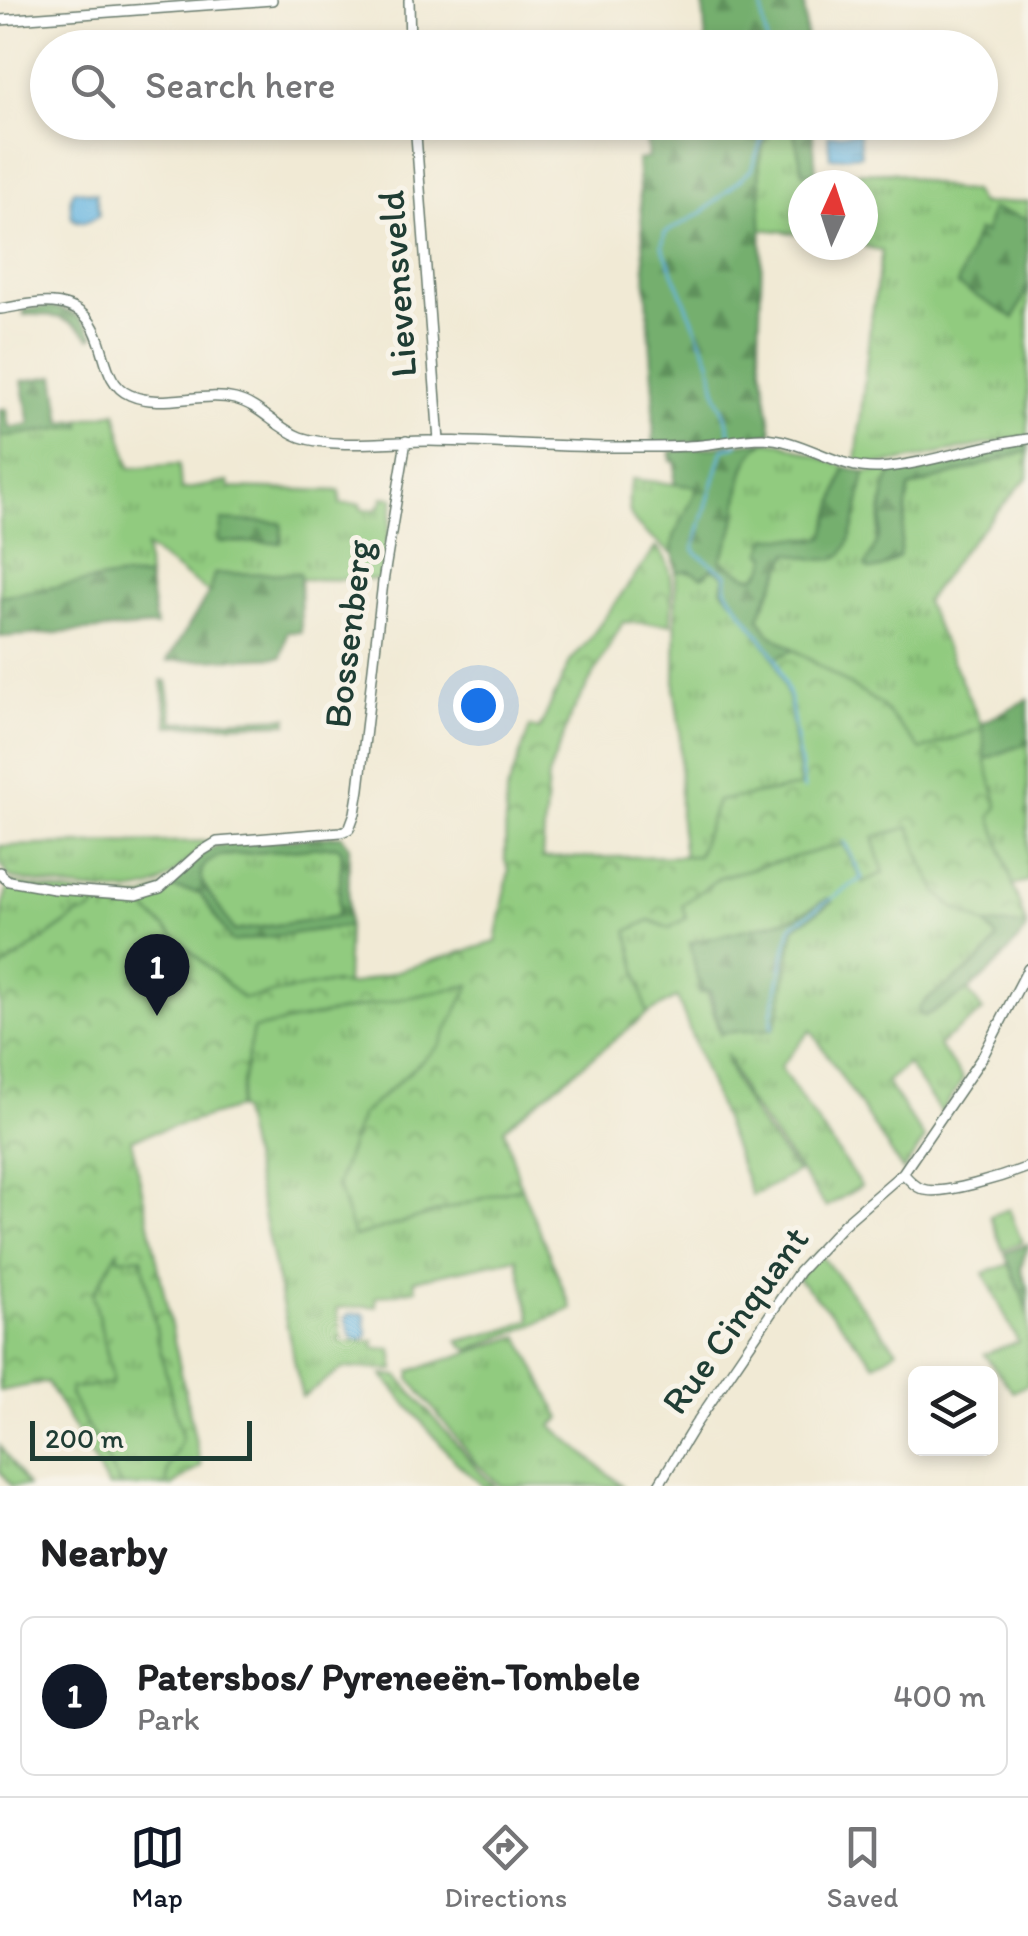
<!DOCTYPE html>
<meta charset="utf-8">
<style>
:root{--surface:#fff;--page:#f2f2f2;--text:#202124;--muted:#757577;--line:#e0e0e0;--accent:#111827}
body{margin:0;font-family:Itim,sans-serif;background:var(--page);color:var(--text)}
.controls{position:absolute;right:30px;bottom:30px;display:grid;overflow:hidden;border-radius:15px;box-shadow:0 5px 15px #0003}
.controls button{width:90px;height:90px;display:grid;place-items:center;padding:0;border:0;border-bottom:2px solid var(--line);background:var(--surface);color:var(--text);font:50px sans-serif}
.compass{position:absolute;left:788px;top:170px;width:90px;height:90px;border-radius:50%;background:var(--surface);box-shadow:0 5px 15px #0003;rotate:3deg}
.scale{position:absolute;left:30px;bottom:25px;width:222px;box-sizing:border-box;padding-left:10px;border:5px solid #1f3d34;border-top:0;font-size:28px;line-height:35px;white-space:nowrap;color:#1f3d34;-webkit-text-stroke:8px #f7f3e8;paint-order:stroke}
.you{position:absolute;left:478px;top:705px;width:35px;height:35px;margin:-25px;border:8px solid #fff;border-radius:50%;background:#1a73e8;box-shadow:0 0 0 15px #1a73e833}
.badge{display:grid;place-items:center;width:65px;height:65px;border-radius:50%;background:var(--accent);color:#fff;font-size:32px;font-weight:700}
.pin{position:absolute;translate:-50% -82px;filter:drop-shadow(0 2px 5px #0008)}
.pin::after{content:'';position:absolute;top:52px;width:35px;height:30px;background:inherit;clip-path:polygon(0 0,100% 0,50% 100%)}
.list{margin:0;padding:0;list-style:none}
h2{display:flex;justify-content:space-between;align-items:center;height:130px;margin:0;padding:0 40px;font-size:42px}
h2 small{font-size:32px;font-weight:400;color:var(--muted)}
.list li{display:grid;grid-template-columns:65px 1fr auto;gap:30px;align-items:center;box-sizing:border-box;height:160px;margin:0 20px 20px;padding:0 20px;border:2px solid var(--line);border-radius:15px}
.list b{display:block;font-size:38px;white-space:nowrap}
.list p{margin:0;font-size:32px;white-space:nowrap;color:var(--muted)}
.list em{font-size:32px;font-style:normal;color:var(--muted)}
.icon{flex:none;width:55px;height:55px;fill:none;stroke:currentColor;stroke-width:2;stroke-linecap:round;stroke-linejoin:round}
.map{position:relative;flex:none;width:1028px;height:1486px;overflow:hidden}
.search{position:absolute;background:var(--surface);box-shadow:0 5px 15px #0003;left:30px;right:30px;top:30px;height:110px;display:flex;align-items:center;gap:25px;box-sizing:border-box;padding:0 35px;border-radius:55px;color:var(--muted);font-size:38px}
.sheet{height:310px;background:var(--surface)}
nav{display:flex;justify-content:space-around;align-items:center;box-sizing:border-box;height:140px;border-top:2px solid var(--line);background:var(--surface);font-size:28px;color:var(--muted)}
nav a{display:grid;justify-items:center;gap:5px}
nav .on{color:var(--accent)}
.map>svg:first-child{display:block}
</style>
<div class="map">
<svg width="1028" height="1486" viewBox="0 0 1028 1486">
<defs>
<pattern id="grass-tufts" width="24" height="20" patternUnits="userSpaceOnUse" patternTransform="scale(2.5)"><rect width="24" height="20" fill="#91cb7f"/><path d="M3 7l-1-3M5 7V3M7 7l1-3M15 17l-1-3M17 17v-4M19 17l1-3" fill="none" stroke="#76a669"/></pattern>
<pattern id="forest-firs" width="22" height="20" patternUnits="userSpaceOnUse" patternTransform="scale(2.5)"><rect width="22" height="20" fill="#74af6e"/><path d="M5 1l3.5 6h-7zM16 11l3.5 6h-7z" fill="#5f905b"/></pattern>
<pattern id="park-crowns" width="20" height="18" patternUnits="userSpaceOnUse" patternTransform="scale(2.5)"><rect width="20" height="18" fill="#91cb7f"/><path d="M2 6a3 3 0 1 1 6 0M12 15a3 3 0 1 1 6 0" fill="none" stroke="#76a669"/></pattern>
<pattern id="water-ripples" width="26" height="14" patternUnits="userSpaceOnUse" patternTransform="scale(2.5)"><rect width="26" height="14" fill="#67b6e1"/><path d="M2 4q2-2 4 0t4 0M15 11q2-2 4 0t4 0" fill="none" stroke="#5495b7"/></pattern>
</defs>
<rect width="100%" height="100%" fill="#f7f3e8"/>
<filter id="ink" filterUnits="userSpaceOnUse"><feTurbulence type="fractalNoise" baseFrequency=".01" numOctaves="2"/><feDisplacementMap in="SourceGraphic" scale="20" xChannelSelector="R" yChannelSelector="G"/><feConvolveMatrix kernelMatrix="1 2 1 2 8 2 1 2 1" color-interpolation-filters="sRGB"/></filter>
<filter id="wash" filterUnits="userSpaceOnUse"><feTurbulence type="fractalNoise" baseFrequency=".0048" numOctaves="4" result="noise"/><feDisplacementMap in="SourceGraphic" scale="40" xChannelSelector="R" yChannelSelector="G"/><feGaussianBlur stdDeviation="2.25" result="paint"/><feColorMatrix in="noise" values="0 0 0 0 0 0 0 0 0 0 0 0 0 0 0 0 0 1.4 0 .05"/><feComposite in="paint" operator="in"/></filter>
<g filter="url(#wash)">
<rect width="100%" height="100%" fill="#f1ead5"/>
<path fill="url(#grass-tufts)" stroke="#58845a" stroke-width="2.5" fill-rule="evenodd" d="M769 123H792L803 173 893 172 955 190 972 191 980 204 1028 201V219L991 209 985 233 978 231 1014 318 1028 287V436L897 462 881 464 856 463 870 327 882 251 861 245H863V185H803V234L761 229 759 161Z
M116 412 130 468 179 464 181 490 228 482 229 488 340 491V504H360L361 509 378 510 379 505 382 504 383 497 394 498 381 580 300 579 299 573 215 574 209 593 146 547 148 577H118L0 596V437L80 426 79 420Z
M765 441 782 443 845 467 824 538 767 555C767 566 763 571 755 577L747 576 720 561C724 551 730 541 733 530 742 497 736 462 765 441Z
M1028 451V477L962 551 925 602 983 728 921 751 881 705 769 633 759 617 789 553 823 559 853 531 865 472 894 471C881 486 881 528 875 550L899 557 909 488Z
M632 479 698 487 672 545 674 555C666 550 660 544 653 539 627 519 625 510 632 479Z
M712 568 726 576 723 589C742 609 761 633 774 658 795 696 795 745 800 787L717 801 698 856H684L680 821V730L675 693 676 572C688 568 694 575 705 576Z
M1028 743V881L1013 885 990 815 985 759Z
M910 827 924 866 951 906 985 924 997 938C982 966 953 981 927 999L925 1016 968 991 983 1011 938 1045 963 1079 941 1113 907 1064 886 1082 925 1139 903 1171 811 1030 780 1067 861 1186 826 1207 746 1098 726 1053C735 1098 770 1136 797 1172L752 1196 677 997 647 1014 627 931 650 920 669 928 686 918 682 905 720 877 843 844 863 882 873 837ZM827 899 831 903 794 927 789 952 720 1035 707 991 796 917Z
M209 841C194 855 178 872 161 883 130 903 46 884 10 878L0 863V846Z
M335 846 340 848 342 854 338 915 333 917 234 931C228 921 222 911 215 902 202 882 190 869 219 856Z
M10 883 99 898 97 906 86 915 79 914 0 970C0 946 0 900 10 883Z
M166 887 200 893 232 941 348 926 346 985 330 983 243 999 149 913 142 898Z
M471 984 441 1045 361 1115 337 1184 355 1237 521 1187 572 1309 470 1350 462 1346 458 1341 508 1329 531 1320 517 1258 414 1280 416 1289 376 1297V1306L337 1308 342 1342 374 1341V1348L392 1349 395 1370 344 1368 302 1397 241 1111 237 1108 253 1029Z
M119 1249 142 1257 160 1349 182 1437C178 1455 163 1466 168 1486H121L70 1395 71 1388 112 1375 93 1294Z
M818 1252 897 1350 875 1364 836 1318 798 1279Z
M1010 1264 1028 1311V1384L1013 1392 984 1354 1018 1342 984 1273Z
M519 1336 561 1419 552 1426 622 1486H501L476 1463 410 1379 411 1371Z
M382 1375 398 1376 481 1473 495 1486H483L456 1462Z
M0 1446 27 1486H11L0 1471Z"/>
<path fill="url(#forest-firs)" stroke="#4a7651" stroke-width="2.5" fill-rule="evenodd" d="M703 0H804L807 47H706Z
M645 123H769L759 162 762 252 759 346 772 433 725 441 653 444 654 392 637 160 648 158Z
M792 123H812L816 173H803Z
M991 209 1028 219V287L1014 318 957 285 977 231 985 233Z
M45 307C68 307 83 316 94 336L90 338C72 317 51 314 24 315V310Z
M55 376 62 422 79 420 81 426 0 437V409H6L9 428 30 424 22 381Z
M765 441C735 463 742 496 733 530 730 540 725 551 720 561L747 576 755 577C763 571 767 566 767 555L762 553 767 538H824L845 467 865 472C861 489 854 549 838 557 825 564 803 556 789 553L765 602 759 618 769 633 794 650 775 659 736 603 722 589 725 575 712 568 702 577 689 570 676 572 672 545 675 534 698 487 674 484 676 462 671 461V451Z
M1028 442V451L909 488 899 557 881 568 871 570 865 567C869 556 876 548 879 536 885 516 880 488 894 471L1015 443Z
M222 520 282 523 281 543 218 542Z
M300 573 301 632H287L282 657 167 661 209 593 214 574Z
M118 577H148L156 626 0 637V596Z
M162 680 167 681 174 722 288 717 287 723 168 726Z
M1028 699V743L985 759 982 723Z
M341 835 349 845 348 926 232 942 200 893 166 887 204 852 218 845ZM334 846 340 848 342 854 338 914 333 917 234 931C228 921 222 911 215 902 201 882 190 869 219 856Z
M828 898 832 902 794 928 780 1012 773 1029 721 1033 710 991 700 993 690 943 796 917Z
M985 924 1026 925 1025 931C993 973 972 992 925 1016L918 1013 919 1007C944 982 980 971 997 938Z
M1028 1244 1021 1268 1028 1288V1311L1005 1253Z"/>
<path fill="url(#park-crowns)" stroke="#58845a" stroke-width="2.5" d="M656 547C678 568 671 595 671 624L623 622 572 713 548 776 542 858 698 856 717 801 800 787 789 700 775 659 794 650 881 705 921 750 983 728 985 759 998 807 991 816 1026 925 985 924 951 906 938 893 924 866 910 827 873 837 884 873 863 882 843 844 720 877 682 905 686 918 669 928 650 920 628 931 647 1014 504 1128 521 1187 354 1237 337 1184 361 1115 440 1045 470 985 253 1029 237 1108 131 1139 201 1466 172 1486H168C163 1466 178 1454 182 1437L160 1349 142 1257 119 1259 118 1251 93 1294 112 1376V1384L71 1388 70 1395 121 1486H108L47 1382 0 1391V970L80 914H86L97 906 99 898H141L149 913 243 999 330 983 350 985 496 942 509 870 505 861 506 794 530 727 539 730 570 662 588 641Z"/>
<path fill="#91cb7f" stroke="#58845a" stroke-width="2.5" d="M1009 1209 1022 1242 1003 1250 990 1216Z"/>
<path fill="url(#water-ripples)" stroke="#437a8a" stroke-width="2.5" d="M859 133 861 155 830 158 828 135Z
M74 190 96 193 99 215C91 221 79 226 72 218 71 210 68 197 74 190Z
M362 1313 366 1316 365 1328 367 1329V1336L362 1339H355L349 1332 346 1317 349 1314Z"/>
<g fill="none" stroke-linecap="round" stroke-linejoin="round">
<path stroke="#67b6e1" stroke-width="2.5" d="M762 0 763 20 768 48
M731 437 726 416 717 395 710 361 662 246 665 233 703 212 751 170 768 122
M738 443 736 446 723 449 694 548 695 552 727 575 726 588 728 592 776 658 790 699 804 790
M772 1028V1014L790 929 794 924 862 878 844 841"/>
</g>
</g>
<g filter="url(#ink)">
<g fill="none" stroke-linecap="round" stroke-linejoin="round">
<defs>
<path id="minor" d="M409 0 410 48
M0 20 272 0
M415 122 439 441
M0 309C17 307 36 301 53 303 117 309 90 378 130 395 162 409 201 391 235 399 260 405 276 428 300 437 334 449 392 441 429 441 500 442 571 448 641 447 662 447 682 447 702 445 722 443 742 438 762 438 804 439 837 470 879 468 929 464 978 445 1028 439
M0 872 2 876 9 881 54 889 137 895 160 888 199 853 217 842 341 832 349 829 355 813 359 789 383 582 406 441
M903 1173C908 1179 914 1186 922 1189 941 1197 1007 1175 1028 1167
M658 1486 695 1425 799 1272 844 1224 903 1173 914 1157 983 1056 1028 969"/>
</defs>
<use href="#minor" stroke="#687a6c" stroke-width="12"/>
<use href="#minor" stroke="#fff" stroke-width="9"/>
</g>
</g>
<g text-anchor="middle" stroke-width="10" stroke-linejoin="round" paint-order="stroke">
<g font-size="38" fill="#1f3d34" stroke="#f7f3e8">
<text transform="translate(397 284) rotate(-94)" y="13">Lievensveld</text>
<text transform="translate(348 634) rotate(-83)" y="13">Bossenberg</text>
<text transform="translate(735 1320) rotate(-54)" y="13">Rue Cinquant</text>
</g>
</g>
</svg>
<div class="controls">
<button><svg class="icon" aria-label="layers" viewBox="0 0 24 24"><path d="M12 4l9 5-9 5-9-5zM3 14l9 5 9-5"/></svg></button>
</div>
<svg class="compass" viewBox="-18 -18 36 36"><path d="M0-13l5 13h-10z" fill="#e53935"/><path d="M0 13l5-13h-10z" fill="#757577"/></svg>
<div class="scale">200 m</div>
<div class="you"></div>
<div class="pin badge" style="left:157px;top:1016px">1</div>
<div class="search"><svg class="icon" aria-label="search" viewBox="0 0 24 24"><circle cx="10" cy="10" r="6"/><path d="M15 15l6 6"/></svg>Search here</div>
</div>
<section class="sheet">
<h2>Nearby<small></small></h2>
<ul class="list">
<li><span class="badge">1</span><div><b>Patersbos/ Pyreneeën-Tombele</b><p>Park</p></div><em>400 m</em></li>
</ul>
</section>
<nav>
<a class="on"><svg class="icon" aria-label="map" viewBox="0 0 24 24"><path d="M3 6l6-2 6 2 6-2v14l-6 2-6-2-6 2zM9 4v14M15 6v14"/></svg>Map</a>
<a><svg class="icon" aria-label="directions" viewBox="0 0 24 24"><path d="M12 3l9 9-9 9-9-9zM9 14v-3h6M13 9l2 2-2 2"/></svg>Directions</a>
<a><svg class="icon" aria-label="saved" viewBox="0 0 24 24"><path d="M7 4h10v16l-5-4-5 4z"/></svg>Saved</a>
</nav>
